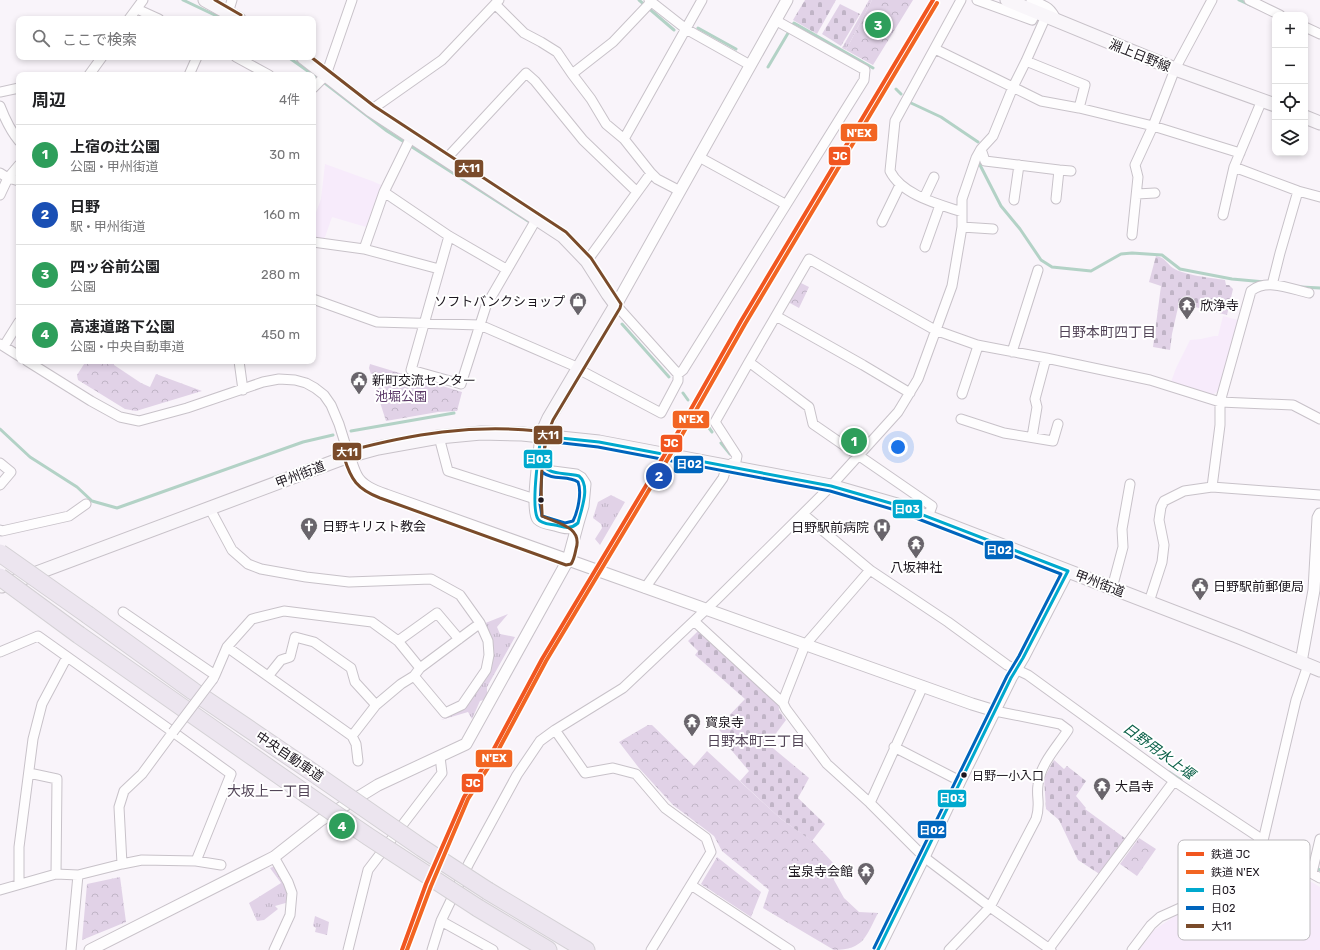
<!DOCTYPE html>
<html lang="ja">
<meta charset="utf-8">
<style>
:root{--surface:#fff;--page:#f2f2f2;--text:#202124;--muted:#757577;--line:#e0e0e0;--accent:#69646b}
body{margin:0;font-family:Rubik,"Noto Sans JP",sans-serif;background:var(--page);color:var(--text)}
.controls{position:absolute;right:12px;top:12px;display:grid;overflow:hidden;border-radius:8px;box-shadow:0 2px 6px #0003}
.controls button{width:36px;height:36px;display:grid;place-items:center;padding:0;border:0;border-bottom:1px solid var(--line);background:var(--surface);color:var(--text);font:20px sans-serif}
.you{position:absolute;left:898px;top:447px;width:14px;height:14px;margin:-10px;border:3px solid #fff;border-radius:50%;background:#1a73e8;box-shadow:0 0 0 6px #1a73e833}
.badge{display:grid;place-items:center;width:26px;height:26px;border-radius:50%;background:var(--accent);color:#fff;font-size:13px;font-weight:700}
.pin{position:absolute;translate:-50% -50%;border:2px solid #fff;box-shadow:0 1px 4px #0006}
.list{margin:0;padding:0;list-style:none}
h2{display:flex;justify-content:space-between;align-items:center;height:52px;margin:0;padding:0 16px;font-size:17px}
h2 small{font-size:13px;font-weight:400;color:var(--muted)}
.list li{display:grid;grid-template-columns:26px 1fr auto;gap:12px;align-items:center;box-sizing:border-box;height:60px;padding:0 16px;border-top:1px solid var(--line)}
.list b{display:block;font-size:15px;white-space:nowrap}
.list p{margin:0;font-size:13px;white-space:nowrap;color:var(--muted)}
.list em{font-size:13px;font-style:normal;color:var(--muted)}
.icon{flex:none;width:22px;height:22px;fill:none;stroke:currentColor;stroke-width:2;stroke-linecap:round;stroke-linejoin:round}
.map{position:relative;flex:none;width:1320px;height:950px;overflow:hidden}
.search{position:absolute;background:var(--surface);box-shadow:0 2px 6px #0003;left:16px;top:16px;width:300px;height:44px;display:flex;align-items:center;gap:10px;box-sizing:border-box;padding:0 14px;border-radius:8px;color:var(--muted);font-size:15px}
.panel{position:absolute;background:var(--surface);box-shadow:0 2px 6px #0003;left:16px;top:72px;width:300px;height:292px;border-radius:8px}
.map>svg:first-child{display:block}
</style>
<div class="map">
<svg width="1320" height="950" viewBox="0 0 1320 950">
<defs>
<pattern id="grass-tufts" width="24" height="20" patternUnits="userSpaceOnUse"><rect width="24" height="20" fill="#e1d2e7"/><path d="M3 7l-1-3M5 7V3M7 7l1-3M15 17l-1-3M17 17v-4M19 17l1-3" fill="none" stroke="#c0b4c6"/></pattern>
<pattern id="forest-crowns" width="20" height="18" patternUnits="userSpaceOnUse"><rect width="20" height="18" fill="#e1d2e7"/><path d="M2 6a3 3 0 1 1 6 0M12 15a3 3 0 1 1 6 0" fill="none" stroke="#c0b4c6"/></pattern>
<pattern id="cemetery-stones" width="16" height="16" patternUnits="userSpaceOnUse"><rect width="16" height="16" fill="#e1d2e7"/><path d="M2 7V4a2 2 0 0 1 4 0v3zM10 15v-3a2 2 0 0 1 4 0v3z" fill="#c0b4c6"/></pattern>
</defs>
<rect width="100%" height="100%" fill="#f9f4fa"/>
<path fill="#f7ebfb" d="M325 164 372 181 381 185 366 227 332 217 324 240 313 237V216L315 215 321 199Z
M1223 316 1238 320 1219 392 1218 391 1212 395 1171 382 1176 368 1190 340 1201 339 1214 336H1218Z
M1234 876 1252 898 1308 880 1320 887V950H1139L1154 930 1175 916 1202 905Z"/>
<path fill="url(#grass-tufts)" d="M869 0H872L846 50 842 48Z
M611 495 625 502 600 545 595 539 602 528 601 524 593 518 598 502Z
M508 614 497 627 500 634 515 637 487 687V699L480 701 472 719 468 712 441 720 464 709 486 673 483 624Z
M275 866 286 884 289 902 275 906 278 909 264 920 257 921 249 903 281 883 270 868Z
M315 916 329 922 327 935 315 932 316 928 313 926Z"/>
<path fill="url(#forest-crowns)" d="M872 0H913L873 65 846 50Z
M799 282 809 287 799 308 788 302Z
M86 361H114V365L141 383 150 387 156 374 202 391 136 411 125 409 78 380 77 375Z
M370 364 462 392 457 411 438 412 386 421 369 368Z
M851 431 864 443 858 450 844 439Z
M648 725H652L694 766 707 751 781 819 814 842 833 863 834 880 844 898 859 912 878 913C866 936 864 950 834 950L763 908 769 890 722 851 714 836 673 805 639 768 619 742Z
M1139 838 1156 849 1137 876 1120 864Z
M717 857 761 892 751 917 701 884Z
M120 877 126 922 82 940 87 884Z"/>
<path fill="url(#cemetery-stones)" d="M805 0H836L817 34 793 20Z
M840 4 860 14 841 46 822 34Z
M1156 256C1165 257 1167 264 1173 268 1183 275 1212 278 1225 280L1226 285H1229L1233 289 1227 315 1179 303 1172 334 1170 350 1153 347 1161 286 1149 282Z
M698 631H703L778 700 779 710 786 720 768 744 809 778 798 798 825 824 812 841 781 819 740 781 749 771 722 739 725 736 717 728 745 699 695 655 698 651 688 641Z
M1054 760 1064 769 1067 766 1086 781 1076 796 1086 808 1085 809 1126 839 1101 875 1078 860 1059 820 1046 809 1044 778Z"/>
<g fill="none" stroke-linecap="round" stroke-linejoin="round">
<path stroke="#b3d2c6" stroke-width="3" d="M183 0 223 19
M639 0 674 30
M1239 0 1250 5
M698 28 736 49
M288 57 326 84 387 131 528 221
M768 67 794 23 873 68
M896 89 901 94
M911 103 941 117 978 142
M980 165 1001 206 1020 229 1041 260 1052 267 1091 271 1121 254 1132 253 1162 255 1180 269 1232 279 1265 282
M1301 287 1320 288
M622 324 669 377
M683 393 688 400
M701 417 712 432
M0 429 30 457 77 487 92 501 117 508 303 442 333 435
M351 431 454 413
M721 443 730 454
M1169 772 1181 780
M1270 845 1290 856 1320 870"/>
<defs>
<path id="minor" d="M649 0 686 29 750 65
M961 0 895 121 890 171C902 195 938 204 962 212
M977 0 1032 20 1036 12
M1031 0C1045 6 1050 6 1057 21
M1249 0 1280 15
M495 4 524 33 541 42 557 52 572 74
M137 9 159 19
M228 13 232 0
M129 19 143 0
M1305 27 1320 34
M935 49 1041 101 1079 108 1153 126 1240 153
M236 57 269 75
M1026 61 1085 85 1079 108
M89 75 102 57
M189 75 197 57
M313 88 326 75 352 0
M0 92 19 88
M0 106C5 119 10 130 19 141
M371 110 442 60 499 0
M624 139 606 124 591 99 572 74 613 42 651 2
M981 149 985 161 1059 170 1056 199
M699 157 785 204
M446 159 526 73 535 81 583 140 637 192
M1234 167 1298 191 1320 197
M1059 170 1071 171
M0 173 8 178 19 181
M680 191 657 179 651 173 624 139 702 0
M384 192 449 236 506 269
M1137 194 1155 193
M0 195 8 178 19 165
M924 198 934 177
M1014 200 1019 165
M1223 215 1234 167 1262 100
M882 222 900 185
M962 227 993 229
M1132 235 1138 177 1135 165 1153 126 1175 69 1212 0
M449 236 411 370 461 384 486 306 537 218
M313 242 364 249 439 269
M925 247 940 205
M364 249 384 192 411 137
M587 261 651 173
M1272 285 1280 253 1298 191
M313 299 377 322 480 325 579 368
M616 305 678 374 683 370 864 80 865 70 775 20
M776 316 863 365 910 393
M0 344 19 356
M4 346 19 322
M1012 352 1038 270
M27 361 91 401 120 417 139 421 187 408 263 382 279 379 295 380 306 383 315 388 324 395 331 405 339 424 349 456
M239 361 243 390
M749 362 809 259 935 330 977 345 1046 358 1150 380 1220 402 1293 405 1320 419
M578 369 661 413 678 381V374
M962 394 978 346
M961 419 1004 433 1053 441 1058 424
M439 437 448 471 535 499
M1032 437 1037 407 1035 399 1046 358
M0 463 11 472 0 485
M1212 487 1220 425V402L1251 291C1267 278 1291 289 1309 293
M210 509 232 550 248 564 261 569 306 577 349 582 431 579 460 595 480 623 488 641 489 655 486 670 462 705 445 713 414 676
M803 514 870 570 948 622 1007 665 1028 675 1174 781 1257 836 1262 845 1276 854 1320 878
M0 530 2 531 69 516 86 504
M870 570 805 645 785 696 783 703 786 709 827 764 870 803 924 857 990 907 1051 950
M645 588 723 478 727 466 736 461 737 456 715 422 749 362 809 407 813 424 932 506 928 517
M1112 588 1123 547 1122 529 1130 484
M1149 602 1162 562 1164 545 1159 520 1161 507 1164 501 1184 491 1212 487 1320 495
M123 612 215 675
M694 621 783 703
M398 641 437 613 459 639
M227 647 352 736
M0 652 38 636 173 732 231 774 196 861
M269 675 281 660 290 657 295 637 314 642 351 668 355 682 376 705
M213 679 215 675 227 647 252 619 284 611 372 622 398 641 420 668
M555 730 585 773 613 768 636 774 665 808 706 838 711 852 651 950
M894 747 960 781
M358 761 356 744 352 736 376 705 401 684 414 676 420 668 475 627
M29 773 57 779 56 874
M870 803 923 686
M122 864 119 807 124 791 142 774 173 732
M1312 873 1320 839
M19 884V847L33 739 42 704 67 657
M691 885 790 950
M0 890 56 874 78 875 122 864 142 860 196 861 221 865
M441 921 493 950
M71 950 78 875
M274 950 290 915 292 893 288 882 274 857
M348 950 368 870 442 773 440 757
M432 950 441 921 469 863 517 775 540 741 555 730 623 688 715 601 831 486 898 412 918 379 952 286 962 227V199L976 158 981 149 993 136 1013 87 1026 61 1046 16
M949 950 990 907 1036 819C1041 804 1036 798 1038 785 1040 764 1057 747 1068 730L1060 724 995 711
M1048 950 1174 781
M1132 950 1151 925 1160 917 1200 899 1256 848 1262 845 1296 700 1308 665"/>
<path id="tertiary" d="M616 305 787 0
M541 436C540 448 530 511 538 519 542 523 550 524 555 525 564 528 571 530 578 523
M349 456C351 462 353 469 356 475 361 486 375 491 386 495L972 704 995 711
M1301 662 1314 590 1318 518 1320 514
M90 950 274 857 321 820 378 785 466 744 568 560 578 523 583 506 585 484 581 478 576 475 553 472 548 470 539 459
M878 950 924 857 960 781 1011 678 1023 658 1068 571"/>
<path id="secondary" d="M205 0 239 19
M1007 0 1175 69 1275 105
M303 57 371 110 563 236 587 261 608 294 616 305 549 418 541 436
M1305 117 1320 123
M2 586 349 456 378 448 439 437 481 433 522 434 599 442 831 486 897 505 928 517 1239 637 1320 670"/>
<path id="motorway" d="M88 615 193 691 318 776
M79 635 306 794
M488 891 586 950
M478 908 548 950"/>
</defs>
<use href="#minor" stroke="#c8c2c9" stroke-width="11"/>
<use href="#tertiary" stroke="#c8c2c9" stroke-width="13"/>
<use href="#secondary" stroke="#c8c2c9" stroke-width="15"/>
<use href="#motorway" stroke="#d4d1d5" stroke-width="19"/>
<use href="#minor" stroke="#fefdfe" stroke-width="9"/>
<use href="#tertiary" stroke="#fefdfe" stroke-width="11"/>
<use href="#secondary" stroke="#f9f6fa" stroke-width="13"/>
<use href="#motorway" stroke="#ece5ef" stroke-width="17"/>
<defs>
<path id="minor-bridge" d="M173 732 213 679"/>
<path id="motorway-bridge" d="M0 553 88 615
M0 577 79 635
M318 776 422 848 488 891
M306 794 369 837 478 908"/>
</defs>
<use href="#minor-bridge" stroke="#c8c2c9" stroke-width="11" stroke-linecap="butt"/>
<use href="#motorway-bridge" stroke="#d4d1d5" stroke-width="19" stroke-linecap="butt"/>
<use href="#minor-bridge" stroke="#fefdfe" stroke-width="9"/>
<use href="#motorway-bridge" stroke="#ece5ef" stroke-width="17"/>
<defs>
<path id="bus-1" d="M539 459C549 478 561 471 579 476 591 486 581 510 578 523 570 530 564 527 555 525 550 524 541 524 538 519 530 507 539 451 541 436L599 442 831 486 897 505 1068 571 1023 658 1011 678 878 950"/>
<path id="bus-2" d="M544 457 545 441 598 447 830 491 895 510 1061 574 1019 656 1007 676 874 948
M542 472C553 481 567 475 578 482 582 492 578 511 573 521L565 523 542 516 540 504Z"/>
<path id="bus-3" d="M215 0 241 15
M311 57 374 106 566 232 591 258 621 304 620 308 553 420C541 448 540 482 542 512V516C557 523 583 527 576 549 575 554 574 560 571 564L566 565 380 498C357 489 351 480 344 457L345 453 348 451C412 434 472 424 538 431"/>
</defs>
<use href="#bus-1" stroke="#fff" stroke-width="6"/>
<use href="#bus-2" stroke="#fff" stroke-width="6"/>
<use href="#bus-3" stroke="#fff" stroke-width="6"/>
<use href="#bus-1" stroke="#00a9ce" stroke-width="3"/>
<use href="#bus-2" stroke="#0065bd" stroke-width="3"/>
<use href="#bus-3" stroke="#7a4b2a" stroke-width="3"/>
<defs>
<path id="rail-1" d="M402 950 426 884 464 797 489 758 542 659 674 439 741 321 933 0"/>
<path id="rail-2" d="M407 950 431 886 468 799 493 760 546 661 678 442 745 324 937 3"/>
</defs>
<use href="#rail-1" stroke="#fff" stroke-width="7"/>
<use href="#rail-2" stroke="#fff" stroke-width="7"/>
<use href="#rail-1" stroke="#f15620" stroke-width="4"/>
<use href="#rail-2" stroke="#f26522" stroke-width="4"/>
</g>
<defs>
<symbol id="shop-pin" viewBox="-11 -11 22 30"><path d="M0 17L-7.5 6A9.5 9.5 0 1 1 7.5 6Z" fill="#69646b" stroke="#fff"/><path d="M-5-2.5h2.3a2.7 3.5 0 0 1 5.4 0H5L5.5 6h-11ZM-1.5-2.5h3a1.5 2.3 0 0 0-3 0Z" fill="#fff"/></symbol>
<symbol id="temple-pin" viewBox="-11 -11 22 30"><path d="M0 17L-7.5 6A9.5 9.5 0 1 1 7.5 6Z" fill="#69646b" stroke="#fff"/><path d="M0-6L5-2H3V0L6.5 2.5H4V6H1.5V3h-3V6H-4V2.5H-6.5L-3 0V-2H-5Z" fill="#fff"/></symbol>
<symbol id="civic-pin" viewBox="-11 -11 22 30"><path d="M0 17L-7.5 6A9.5 9.5 0 1 1 7.5 6Z" fill="#69646b" stroke="#fff"/><path d="M-.6-6.5H3V-4.5H.6V-3L4-1V1h2V6H-6V1h2V-1L-.6-3ZM-1.2 2.5V6h2.4V2.5Z" fill="#fff"/></symbol>
<symbol id="church-pin" viewBox="-11 -11 22 30"><path d="M0 17L-7.5 6A9.5 9.5 0 1 1 7.5 6Z" fill="#69646b" stroke="#fff"/><path d="M-1.2-6h2.4v3.5h3.3v2.4h-3.3V6h-2.4V-.1h-3.3v-2.4h3.3Z" fill="#fff"/></symbol>
<symbol id="hospital-pin" viewBox="-11 -11 22 30"><path d="M0 17L-7.5 6A9.5 9.5 0 1 1 7.5 6Z" fill="#69646b" stroke="#fff"/><path d="M-5-5h3v3.5h4V-5h3V5h-3V1.5h-4V5h-3Z" fill="#fff"/></symbol>
</defs>
<g fill-rule="evenodd">
<use href="#shop-pin" x="568" y="291" width="20" height="27"/>
<use href="#temple-pin" x="1177" y="295" width="20" height="27"/>
<use href="#civic-pin" x="349" y="370" width="20" height="27"/>
<use href="#church-pin" x="299" y="516" width="20" height="27"/>
<use href="#hospital-pin" x="872" y="517" width="20" height="27"/>
<use href="#temple-pin" x="906" y="534" width="20" height="27"/>
<use href="#civic-pin" x="1190" y="576" width="20" height="27"/>
<use href="#temple-pin" x="682" y="712" width="20" height="27"/>
<use href="#temple-pin" x="1092" y="776" width="20" height="27"/>
<use href="#temple-pin" x="856" y="861" width="20" height="27"/>
</g>
<g fill="#1c161e" stroke="#fff" stroke-width="1.5">
<circle cx="541" cy="500" r="3.5"/>
<circle cx="964" cy="775" r="3.5"/>
</g>
<g text-anchor="middle" stroke-width="4" stroke-linejoin="round" paint-order="stroke">
<g font-size="12" fill="#1c161e" stroke="#fff" text-anchor="start">
<text x="972" y="780">日野一小入口</text>
</g>
<g font-size="13" fill="#1c161e" stroke="#fff">
<text transform="translate(1140 55) rotate(22)" y="5">淵上日野線</text>
<text transform="translate(300 474) rotate(-21)" y="5">甲州街道</text>
<text transform="translate(1100 583) rotate(21)" y="5">甲州街道</text>
<text transform="translate(290 756) rotate(34)" y="5">中央自動車道</text>
</g>
<g font-size="13" fill="#1c161e" stroke="#fff" text-anchor="start">
<text x="565" y="306" text-anchor="end">ソフトバンクショップ</text>
<text x="1200" y="310">欣浄寺</text>
<text x="372" y="385">新町交流センター</text>
<text x="322" y="531">日野キリスト教会</text>
<text x="869" y="532" text-anchor="end">日野駅前病院</text>
<text x="916" y="572" text-anchor="middle">八坂神社</text>
<text x="1213" y="591">日野駅前郵便局</text>
<text x="705" y="727">寳泉寺</text>
<text x="1115" y="791">大昌寺</text>
<text x="853" y="876" text-anchor="end">宝泉寺会館</text>
</g>
<g font-size="13" fill="#5c3a68" stroke="#fff">
<text x="401" y="401">池堀公園</text>
</g>
<g font-size="14" fill="#534558" stroke="#fff">
<text x="1107" y="337">日野本町四丁目</text>
<text x="756" y="746">日野本町三丁目</text>
<text x="269" y="796">大坂上一丁目</text>
</g>
<g font-size="14" font-style="italic" fill="#095f47" stroke="#fff">
<text transform="translate(1159 751) rotate(36)" y="5">日野用水上堰</text>
</g>
</g>
<rect x="1178" y="840" width="132" height="100" rx="6" fill="#fff" stroke="#bbb9bc" stroke-width="1"/>
<rect x="1186" y="852" width="18" height="4" fill="#f15620"/>
<rect x="1186" y="870" width="18" height="4" fill="#f26522"/>
<rect x="1186" y="888" width="18" height="4" fill="#00a9ce"/>
<rect x="1186" y="906" width="18" height="4" fill="#0065bd"/>
<rect x="1186" y="924" width="18" height="4" fill="#7a4b2a"/>
<g font-size="11" fill="#1c161e">
<text x="1211" y="858">鉄道 JC</text>
<text x="1211" y="876">鉄道 N'EX</text>
<text x="1211" y="894">日03</text>
<text x="1211" y="912">日02</text>
<text x="1211" y="930">大11</text>
</g>
<g stroke="#fff" stroke-width="1.5">
<rect x="840" y="123" width="38" height="19" rx="4" fill="#f26522"/>
<rect x="828" y="146" width="23" height="20" rx="4" fill="#f15620"/>
<rect x="454" y="159" width="30" height="19" rx="4" fill="#7a4b2a"/>
<rect x="672" y="410" width="38" height="19" rx="4" fill="#f26522"/>
<rect x="533" y="425" width="30" height="20" rx="4" fill="#7a4b2a"/>
<rect x="660" y="434" width="23" height="19" rx="4" fill="#f15620"/>
<rect x="332" y="442" width="30" height="19" rx="4" fill="#7a4b2a"/>
<rect x="523" y="449" width="30" height="20" rx="4" fill="#00a9ce"/>
<rect x="673" y="455" width="31" height="19" rx="4" fill="#0065bd"/>
<rect x="892" y="499" width="31" height="20" rx="4" fill="#00a9ce"/>
<rect x="984" y="540" width="30" height="20" rx="4" fill="#0065bd"/>
<rect x="475" y="749" width="38" height="19" rx="4" fill="#f26522"/>
<rect x="461" y="773" width="23" height="20" rx="4" fill="#f15620"/>
<rect x="937" y="789" width="30" height="19" rx="4" fill="#00a9ce"/>
<rect x="917" y="820" width="30" height="19" rx="4" fill="#0065bd"/>
</g>
<g font-size="11" text-anchor="middle" font-weight="bold" fill="#fff">
<text x="859" y="137">N'EX</text>
<text x="840" y="160">JC</text>
<text x="469" y="172">大11</text>
<text x="691" y="423">N'EX</text>
<text x="548" y="439">大11</text>
<text x="671" y="447">JC</text>
<text x="347" y="456">大11</text>
<text x="538" y="463">日03</text>
<text x="689" y="468">日02</text>
<text x="907" y="513">日03</text>
<text x="999" y="554">日02</text>
<text x="494" y="762">N'EX</text>
<text x="473" y="787">JC</text>
<text x="952" y="802">日03</text>
<text x="932" y="834">日02</text>
</g>
</svg>
<div class="controls">
<button>+</button>
<button>−</button>
<button><svg class="icon" aria-label="locate" viewBox="0 0 24 24"><circle cx="12" cy="12" r="6"/><path d="M12 2v4M12 18v4M2 12h4M18 12h4"/></svg></button>
<button><svg class="icon" aria-label="layers" viewBox="0 0 24 24"><path d="M12 4l9 5-9 5-9-5zM3 14l9 5 9-5"/></svg></button>
</div>
<div class="you"></div>
<div class="pin badge" style="left:854px;top:441px;background:#2e9e5b">1</div>
<div class="pin badge" style="left:659px;top:476px;background:#1a4fb4">2</div>
<div class="pin badge" style="left:878px;top:25px;background:#2e9e5b">3</div>
<div class="pin badge" style="left:342px;top:826px;background:#2e9e5b">4</div>
<div class="search"><svg class="icon" aria-label="search" viewBox="0 0 24 24"><circle cx="10" cy="10" r="6"/><path d="M15 15l6 6"/></svg>ここで検索</div>
<section class="panel">
<h2>周辺<small>4件</small></h2>
<ul class="list">
<li><span class="badge" style="background:#2e9e5b">1</span><div><b>上宿の辻公園</b><p>公園 · 甲州街道</p></div><em>30 m</em></li>
<li><span class="badge" style="background:#1a4fb4">2</span><div><b>日野</b><p>駅 · 甲州街道</p></div><em>160 m</em></li>
<li><span class="badge" style="background:#2e9e5b">3</span><div><b>四ッ谷前公園</b><p>公園</p></div><em>280 m</em></li>
<li><span class="badge" style="background:#2e9e5b">4</span><div><b>高速道路下公園</b><p>公園 · 中央自動車道</p></div><em>450 m</em></li>
</ul>
</section>
</div>
